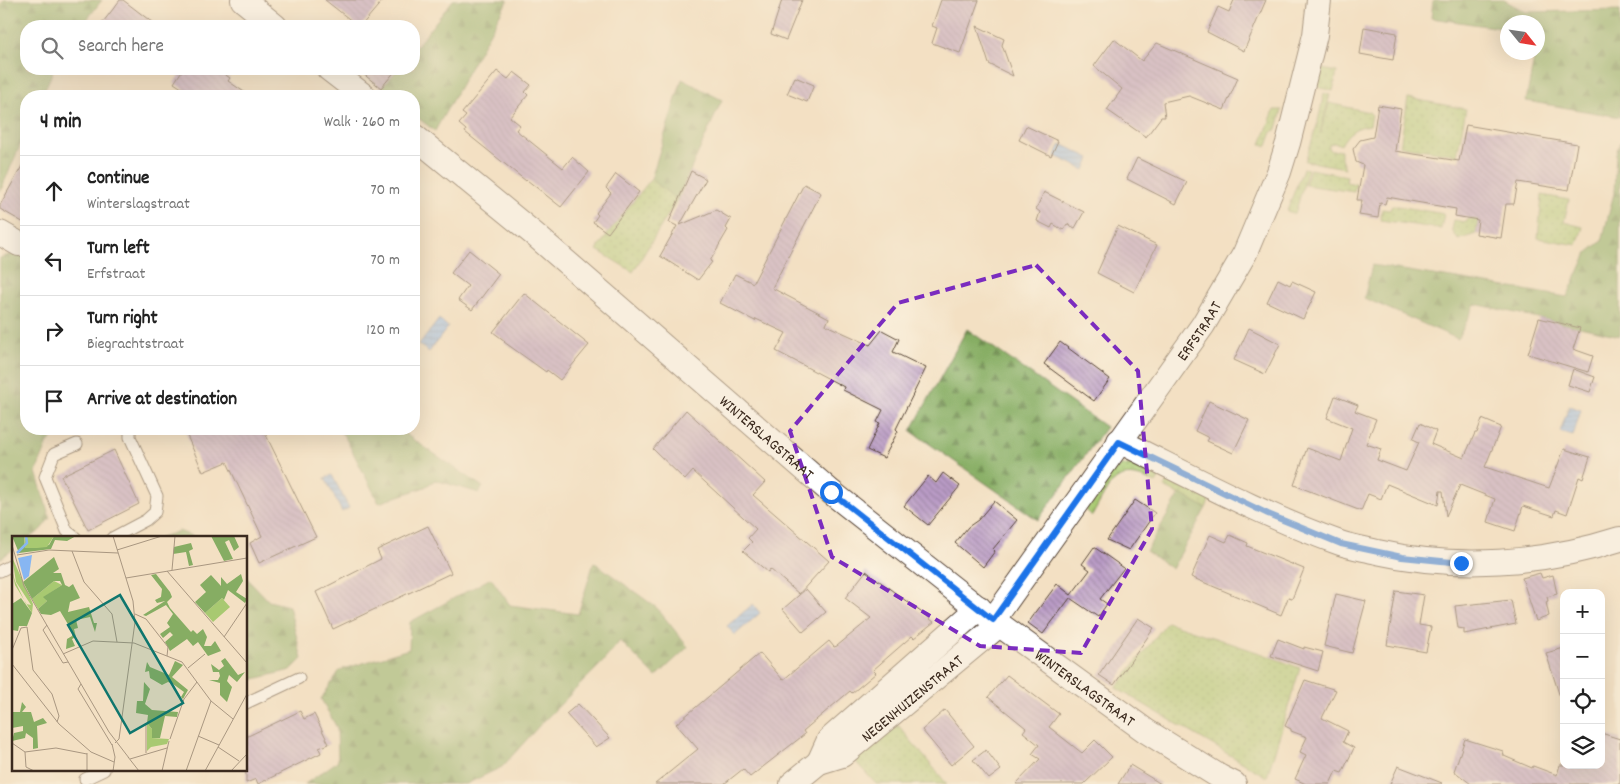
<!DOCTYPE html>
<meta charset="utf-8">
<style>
:root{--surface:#fff;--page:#f2f2f2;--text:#222;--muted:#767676;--line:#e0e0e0}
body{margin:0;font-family:Dekko,sans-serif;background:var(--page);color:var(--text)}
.controls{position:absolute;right:15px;bottom:15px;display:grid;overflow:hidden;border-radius:10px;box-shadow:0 5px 20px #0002}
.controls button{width:45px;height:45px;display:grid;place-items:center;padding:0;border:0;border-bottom:1px solid var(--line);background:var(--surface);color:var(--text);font:25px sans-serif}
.compass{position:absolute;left:1500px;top:15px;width:45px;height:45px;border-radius:50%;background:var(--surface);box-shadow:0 5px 20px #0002;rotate:120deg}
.stop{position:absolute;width:15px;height:15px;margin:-11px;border:4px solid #1a73e8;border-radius:50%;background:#fff}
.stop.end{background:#1a73e8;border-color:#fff;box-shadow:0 1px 5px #0008}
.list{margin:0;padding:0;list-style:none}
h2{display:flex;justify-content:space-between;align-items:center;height:65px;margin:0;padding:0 20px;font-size:21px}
h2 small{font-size:16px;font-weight:400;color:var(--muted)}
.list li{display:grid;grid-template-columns:32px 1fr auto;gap:15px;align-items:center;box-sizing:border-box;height:70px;padding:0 20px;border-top:1px solid var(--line)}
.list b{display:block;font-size:19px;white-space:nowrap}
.list p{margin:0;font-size:16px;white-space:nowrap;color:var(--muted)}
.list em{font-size:16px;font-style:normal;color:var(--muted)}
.icon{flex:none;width:28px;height:28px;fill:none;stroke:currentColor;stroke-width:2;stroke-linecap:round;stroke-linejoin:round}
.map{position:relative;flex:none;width:1620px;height:784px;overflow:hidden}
.search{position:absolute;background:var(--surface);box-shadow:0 5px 20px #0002;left:20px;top:20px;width:400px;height:55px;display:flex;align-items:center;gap:12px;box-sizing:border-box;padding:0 18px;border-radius:20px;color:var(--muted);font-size:19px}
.panel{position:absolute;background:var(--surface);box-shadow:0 5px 20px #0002;left:20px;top:90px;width:400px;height:345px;border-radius:20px}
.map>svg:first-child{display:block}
</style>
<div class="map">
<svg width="1620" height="784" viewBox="0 0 1620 784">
<defs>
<pattern id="green-dots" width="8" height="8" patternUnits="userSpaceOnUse" patternTransform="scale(1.25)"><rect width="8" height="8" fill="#a8c971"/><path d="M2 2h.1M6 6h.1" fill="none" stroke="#8aa35c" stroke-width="1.8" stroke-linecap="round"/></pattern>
<pattern id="forest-firs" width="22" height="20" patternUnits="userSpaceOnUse" patternTransform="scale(1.25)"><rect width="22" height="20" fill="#86ad63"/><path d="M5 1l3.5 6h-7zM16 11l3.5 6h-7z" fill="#6f8d51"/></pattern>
<pattern id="water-rules" width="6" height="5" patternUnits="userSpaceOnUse" patternTransform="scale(1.25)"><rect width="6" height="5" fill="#87b6f2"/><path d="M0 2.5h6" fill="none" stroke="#7094c3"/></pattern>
<pattern id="building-back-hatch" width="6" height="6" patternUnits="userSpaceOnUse" patternTransform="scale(1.25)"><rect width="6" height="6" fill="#b99bc6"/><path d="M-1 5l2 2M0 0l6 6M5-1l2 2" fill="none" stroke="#987fa0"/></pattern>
</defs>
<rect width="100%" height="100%" fill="#fcf5e5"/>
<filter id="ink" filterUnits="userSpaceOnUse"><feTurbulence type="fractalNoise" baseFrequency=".02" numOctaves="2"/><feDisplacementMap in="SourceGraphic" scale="10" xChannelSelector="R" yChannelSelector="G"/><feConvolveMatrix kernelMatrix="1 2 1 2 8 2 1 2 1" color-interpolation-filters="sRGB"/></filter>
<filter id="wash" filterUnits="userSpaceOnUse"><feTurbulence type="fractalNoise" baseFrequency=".0096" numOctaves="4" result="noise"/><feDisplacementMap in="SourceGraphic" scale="20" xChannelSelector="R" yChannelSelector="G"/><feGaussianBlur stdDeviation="1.12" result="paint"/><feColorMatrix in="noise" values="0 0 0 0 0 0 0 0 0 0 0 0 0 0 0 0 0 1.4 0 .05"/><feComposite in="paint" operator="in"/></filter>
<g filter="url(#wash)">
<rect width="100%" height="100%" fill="#f3e0c3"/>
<path fill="url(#green-dots)" stroke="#727a48" d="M1318 68 1337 72 1333 91 1320 88 1314 79Z
M1324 93 1330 95 1320 134 1329 103 1369 112 1372 115 1370 125C1356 127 1348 132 1341 145L1335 143 1329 144V149L1331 151 1341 150V158L1345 168 1305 161 1317 125Z
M1408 98 1466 109 1457 155 1400 146Z
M1274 110H1282L1277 129 1272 132 1267 146 1261 144Z
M1303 168 1308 169 1295 214 1287 211Z
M1310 169 1347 176 1346 182 1356 184 1354 192 1305 185Z
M651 179 677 200 633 272 597 250 608 233Z
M1542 195 1569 200 1564 222 1583 227 1577 245 1538 238Z
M1392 205 1444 214 1441 229 1380 220 1382 209 1390 210Z
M1468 218 1478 220 1476 234 1458 240 1452 230 1454 220 1467 222Z
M1134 464 1144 465 1161 475 1156 483C1114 464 1111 483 1092 516L1084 508 1109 474 1121 466Z
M1170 477 1211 497 1206 508 1164 487Z
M1167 622 1263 654 1300 668 1267 777 1116 688Z
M898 725 947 784H876L854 760Z"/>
<path fill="url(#forest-firs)" stroke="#606c40" d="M4 0H102L82 26H26V69H54L42 96H26V132L0 192V6Z
M453 0H508L435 131 414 115V96H390L381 89 398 69H414V49Z
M1433 0H1504L1526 12 1620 10V117L1526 101 1535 53 1538 52V22H1508L1507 29 1431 18Z
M682 79 722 100 677 200 651 179Z
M1620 142V336L1475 304 1458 339 1364 298 1372 265 1567 297 1587 253 1602 241 1614 193 1616 153Z
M17 252 26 257V429H58L48 443 36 472 50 518C37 535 35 538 14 538V549L0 559V258Z
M967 329 1106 427 1038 520 911 431Z
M338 429H398L483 487 479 493 435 480 425 487 379 503 345 437Z
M1180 494 1206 508 1172 569 1146 551Z
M179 531 197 538H160Z
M594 562 657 608 688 647 656 677 620 641 601 664 539 726 502 767 466 784H305L338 761 337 728 321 699 340 670 409 649 410 622 491 578 510 605 578 614Z
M246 577 269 601 289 606 302 659 291 670 246 681Z"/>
<path fill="url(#water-rules)" stroke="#617088" d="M1061 144 1090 158 1085 170 1055 156Z
M439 319 448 327 429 352 419 345Z
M1569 406 1581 410 1573 436 1560 432Z
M332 475 349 508 342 512 325 478Z
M753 604 760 613 735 635 727 626Z"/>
<g id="blocks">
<path fill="url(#building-back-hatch)" d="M120 0H123L157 26H100Z
M325 0H383L361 26H358Z
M782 0H802L786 40 771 34Z
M941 0H979L960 53 932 43 937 28 932 26Z
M1234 0H1266L1244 51 1207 32 1218 7 1229 12Z
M977 26 1004 39 1002 45 1013 76 989 64Z
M1364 27 1397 33 1393 60 1360 54Z
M1114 39 1142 61 1157 43 1238 78 1224 110 1189 96 1163 102 1165 117H1161L1146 137 1107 110 1122 89 1094 66Z
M183 69H217L230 78 228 81 250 96H194L174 83Z
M357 69H397L381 88Z
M497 71 508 79 514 72 531 85 525 92 528 95 510 117 520 125 516 130 563 168 572 157 589 172 561 207 527 180 526 181 465 132 466 130 459 124 466 116 462 113Z
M795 77 814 85 807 102 787 94Z
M1378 105 1401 109 1395 151 1459 161 1466 125 1577 144 1569 190 1518 182 1514 204H1506L1501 238 1476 234 1478 220 1455 216 1456 209 1387 197 1385 204 1380 203 1378 218 1359 215 1362 200H1357L1363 165 1356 162 1353 149 1360 140 1373 137Z
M1026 126 1058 141 1051 156 1019 140Z
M1137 158 1187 182 1176 204 1127 179Z
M26 159V224L0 209V205Z
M691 171 706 179 680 225 716 210 731 219 726 228 728 230 718 247V248L710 261 712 262 698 280 660 256 677 226 669 222Z
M616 174 639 192 608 233 593 222 598 215 596 213 611 193 606 188Z
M804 184 821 193 772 288 829 318 826 325 870 345 882 330 899 339 893 352 926 368 896 429 898 431 884 458 867 450 880 423 877 422 883 410 843 390 844 387 831 380 776 351 786 333 756 319 755 321 720 303 735 274 753 283Z
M1044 192 1084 212 1075 228 1067 224 1063 230 1053 224 1051 228 1037 221 1040 212 1036 209Z
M1118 226 1157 245 1134 292 1097 273Z
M469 250 499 274 472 310 458 300 468 286 451 273Z
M1278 279 1290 285 1292 281 1316 292 1303 319 1267 302Z
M524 293 589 345 560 380 547 370 546 372 504 342 505 341 493 332Z
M1539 318 1580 328 1573 349 1593 356 1588 372 1528 354Z
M1249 328 1280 344 1265 374 1234 360Z
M1060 342 1110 379 1094 401 1044 364Z
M1573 369 1595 377 1590 392 1568 385Z
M1335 396 1358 405 1355 411 1376 419 1366 444 1381 449 1377 460 1406 471 1419 442 1413 439 1420 423 1436 431 1431 444 1464 458 1475 433H1477L1482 419 1501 427 1485 467 1549 488 1564 449 1590 457 1583 479 1579 477 1567 514 1556 510 1554 516 1523 506 1515 531 1488 522 1495 499 1460 485 1446 516 1443 491H1440L1438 505 1387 484 1381 499 1368 494 1361 511 1294 485 1307 448 1341 461 1352 428 1327 418Z
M1209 401 1249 420 1233 453 1207 441 1209 438 1195 431Z
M686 410 765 482 753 495 829 561 799 594 770 569 768 572 743 551 752 542 748 538 756 529 693 471 685 480 653 449Z
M184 429H263L316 537 259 563 250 543 262 536 227 462 203 472Z
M114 450 139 504 88 530 61 476Z
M943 473 960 486 928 525 904 506 928 476 936 483Z
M1135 500 1155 513 1129 550 1107 540Z
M994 501 1017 520 993 549 995 551 983 567 955 543 968 527 978 520Z
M428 526 451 573 333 629 316 592 381 559 377 550Z
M1210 535 1226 542 1230 535 1248 543 1247 546 1304 569 1292 599 1288 598 1281 615 1191 577Z
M1094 547 1124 568 1100 599 1107 604 1098 617 1070 598 1043 634 1028 623 1057 584 1071 595 1090 570 1082 564Z
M866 571 934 622 914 638 912 636 873 670 876 673 852 693 850 691 803 731 805 734 750 777 743 769 724 784H655L698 749 676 724 760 653 783 680 829 641 834 647 837 646 871 618 845 598Z
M1540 573 1542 578 1553 575 1557 594 1547 597 1548 601 1546 602 1549 616 1536 621 1522 578Z
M806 589 826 612 803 632 783 609Z
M1396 591 1424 595 1419 625 1431 627 1426 652 1387 645Z
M1336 594 1366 601 1352 653 1324 646Z
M1511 600 1516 624 1464 634V629L1458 628 1455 606Z
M1138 618 1154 628 1114 685 1099 675Z
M1278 639 1304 649V647L1323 652 1318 671 1271 656Z
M1564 648V697H1560L1546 653Z
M1007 675 1059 714 1049 727 1082 753 1095 740 1112 757 1084 784H1016L1040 759 1032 754 1039 745 1023 732 1026 728 988 697Z
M1305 680 1336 690 1322 718 1348 731 1343 742 1354 748 1342 773 1336 771 1330 784H1306L1295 779 1306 755 1300 752 1307 737 1291 731V729L1285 726Z
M578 704 610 738 596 747 566 714Z
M945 710 974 746 951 765 922 730Z
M300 711 304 719 314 714 329 744 319 748 321 753 258 784 256 779 246 783V737Z
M1601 733 1620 739V784H1471L1454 771 1465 739 1503 751 1504 756 1532 768 1533 766 1557 775 1560 765H1601Z
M986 750 1001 770 989 779 973 760Z
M1130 765 1161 784H1118Z
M1398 766 1442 783 1441 784H1390Z"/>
</g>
</g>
<g filter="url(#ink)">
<use href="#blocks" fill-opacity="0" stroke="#574537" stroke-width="1"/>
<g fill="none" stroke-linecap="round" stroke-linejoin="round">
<defs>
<path id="service" d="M76 538 67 531 45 477 54 454 77 444
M112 538 146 520 155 512 157 496 130 437V429
M0 571 14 564
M246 703 299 678
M85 779 104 770"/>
<g id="minor">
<path d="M243 0 275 26"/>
<path d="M329 69 364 96"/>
<path id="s1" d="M414 136 534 234 831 492 993 620 1146 731 1220 777 1234 784"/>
<path d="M0 233 19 244"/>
<path d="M1119 441C1192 477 1264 516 1340 543 1352 547 1365 549 1377 552 1457 570 1542 564 1620 539"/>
<path id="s2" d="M993 620 1203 325 1245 253 1279 172 1288 143 1315 35 1319 0"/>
<path d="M819 762 829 740 979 608"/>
<path id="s3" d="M792 784 819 762 842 755 999 625"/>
</g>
</defs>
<use href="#service" stroke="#574537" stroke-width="13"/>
<use href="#minor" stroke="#574537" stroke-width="26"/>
<use href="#service" stroke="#fff" stroke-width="11"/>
<use href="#minor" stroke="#fff" stroke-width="24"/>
</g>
</g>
<g fill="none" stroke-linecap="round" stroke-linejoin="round" filter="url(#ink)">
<path stroke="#1a73e8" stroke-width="6" d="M831 492 993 620 1119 442 1268 514 1341 544 1402 557 1461 563"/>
</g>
<path d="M0 0H1620V784H0ZM1036 265 1138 371 1152 529 1081 653 980 646 832 557 790 431 898 303Z" fill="#f3e0c3" fill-opacity=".55" fill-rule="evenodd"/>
<path fill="none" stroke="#7b2cbf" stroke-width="4" stroke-dasharray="10 6" stroke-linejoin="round" d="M1036 265 1138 371 1152 529 1081 653 980 646 832 557 790 431 898 303Z"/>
<g text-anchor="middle" stroke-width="4.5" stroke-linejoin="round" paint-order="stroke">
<g font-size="16" fill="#3b2a1e" stroke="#fcf5e5">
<text dy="6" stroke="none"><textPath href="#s2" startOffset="355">ERFSTRAAT</textPath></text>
<text dy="6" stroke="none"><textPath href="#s1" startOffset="464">WINTERSLAGSTRAAT</textPath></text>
<text dy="6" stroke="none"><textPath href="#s1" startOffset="869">WINTERSLAGSTRAAT</textPath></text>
<text dy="6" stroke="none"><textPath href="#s3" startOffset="149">NEGENHUIZENSTRAAT</textPath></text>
</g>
</g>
<g transform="translate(12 536)">
<rect width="235" height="235" fill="#f3e0c3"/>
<path d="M0 21 21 68 20 77 3 49 0 34 3 45 14 68 19 69 4 46ZM42 45 50 49 32 61 35 65 26 73 20 63ZM210 62 218 71 201 86 193 77ZM135 187 140 193V202L157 203 155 208 139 211 135 215Z" fill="#a8c971"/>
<path d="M0 0H12L13 12H20L37 9 42 0H64L55 5 43 4 39 13 7 17ZM199 0H222L227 11 222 15 217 4 213 6 221 23 212 25ZM179 7 181 13 177 15 181 29 177 30 174 16 161 18 162 11ZM42 21 47 33 41 37H49L53 49 57 51 61 48 68 62 58 66 56 76 77 71 82 87H85L83 96 78 81 64 84 66 92 62 93 64 101 60 103 63 110 54 113 55 103 60 100V95L48 75 39 79 29 78 26 73 35 65 31 61 50 49 48 45H42L20 63 11 46ZM144 38 158 56 160 61 155 66 158 72 179 96 181 94 185 98 191 93 195 101 192 110H199L203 105 209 115 196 120 186 106 181 110 175 103 158 115 153 106 161 99 158 96 151 102 148 98 158 91 155 87 161 78 154 69 134 80 131 79 153 65 145 67 143 64 149 61 150 53 139 39ZM229 38 231 45 224 56 235 63 233 67 216 54 212 64 210 62 193 77 183 66 194 56 188 49 199 39 209 50V41L215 48ZM9 62 20 77 15 90H7L6 95 0 94V68ZM213 122 226 139 233 136 225 146 217 139 215 145 220 151 215 166 208 159V147L197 144H206L208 140 207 136H201L199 128 207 134 212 130 209 125ZM163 125 171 129 160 141 176 154 171 163 169 161 172 156 161 148 156 146 150 149 138 142 137 135 133 136 135 126 138 131 157 139ZM132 146 138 153 133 168 140 174 166 176 165 181 153 180 148 202H140V193L135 187 136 179 124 177 125 165H131ZM10 166 14 171 10 176H19L22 186 31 182 35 187 25 190 26 212 21 213V202L14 197 13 202 0 205 2 197 11 195V190L0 192V176H8Z" fill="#86ad63"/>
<path d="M12 0H42L35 11 25 12H13Z" fill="#a8c971"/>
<path d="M20 19 17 40 12 44 6 22Z" fill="#87b6f2"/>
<path fill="none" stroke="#87b6f2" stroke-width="2.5" d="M5 17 15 7 14 0"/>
<path fill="none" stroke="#a99781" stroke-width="1" d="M101 0 121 65 123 86 107 203 103 207M0 9 12 50 97 196 117 222M105 14 150 0M60 15 72 46 100 78 105 106M5 19 37 14 106 17M160 34 163 0M155 35 235 127M114 42 235 22M123 78 134 83 156 111 155 120M35 89 31 94 51 127 56 126M212 101 235 67M122 107 170 126 199 165 221 183M0 114 9 92 15 91 21 134 40 158 47 180 45 186M51 118 81 105 122 107M0 128 47 188 79 216 102 226M176 132 193 118M69 148 66 153 100 209M186 200 207 209M158 203 172 163 185 146M0 207 13 216 44 212 75 218M100 208 103 221 101 235M206 211 227 225M13 216 14 231 22 235M134 217V187M116 221 127 235M118 223 155 212M75 235V217M150 235 157 205M174 235 199 165M193 235 235 158M219 235 235 218"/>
<path fill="#0f766e" fill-opacity="0.15" stroke="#0f766e" stroke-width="2.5" d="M108 59 171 167 118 197 56 89Z"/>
<rect width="235" height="235" fill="none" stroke="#3b2a1e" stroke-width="2.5"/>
</g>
</svg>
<div class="controls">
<button>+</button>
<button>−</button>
<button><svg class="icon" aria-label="locate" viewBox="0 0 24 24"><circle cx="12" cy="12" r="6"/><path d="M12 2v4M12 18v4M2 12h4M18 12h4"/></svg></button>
<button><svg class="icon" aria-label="layers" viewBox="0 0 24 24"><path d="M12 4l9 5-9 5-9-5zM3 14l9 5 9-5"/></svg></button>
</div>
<svg class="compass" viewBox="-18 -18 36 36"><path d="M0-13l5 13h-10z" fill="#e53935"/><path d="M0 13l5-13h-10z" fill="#767676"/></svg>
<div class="stop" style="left:831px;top:492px"></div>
<div class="stop end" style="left:1461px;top:563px"></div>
<div class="search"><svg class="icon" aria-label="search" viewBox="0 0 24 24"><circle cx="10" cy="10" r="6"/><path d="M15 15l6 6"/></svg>Search here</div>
<section class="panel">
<h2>4 min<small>Walk · 260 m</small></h2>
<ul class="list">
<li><svg class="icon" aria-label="ahead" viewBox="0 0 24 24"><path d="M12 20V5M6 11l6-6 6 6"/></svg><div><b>Continue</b><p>Winterslagstraat</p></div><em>70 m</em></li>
<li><svg class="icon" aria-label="left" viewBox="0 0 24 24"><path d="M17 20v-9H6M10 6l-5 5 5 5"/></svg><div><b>Turn left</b><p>Erfstraat</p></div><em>70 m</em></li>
<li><svg class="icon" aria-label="right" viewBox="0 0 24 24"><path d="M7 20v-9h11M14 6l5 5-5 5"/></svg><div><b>Turn right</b><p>Biegrachtstraat</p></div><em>120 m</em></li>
<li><svg class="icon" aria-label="arrive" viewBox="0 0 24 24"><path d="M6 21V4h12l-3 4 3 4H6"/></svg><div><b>Arrive at destination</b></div></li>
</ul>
</section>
</div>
